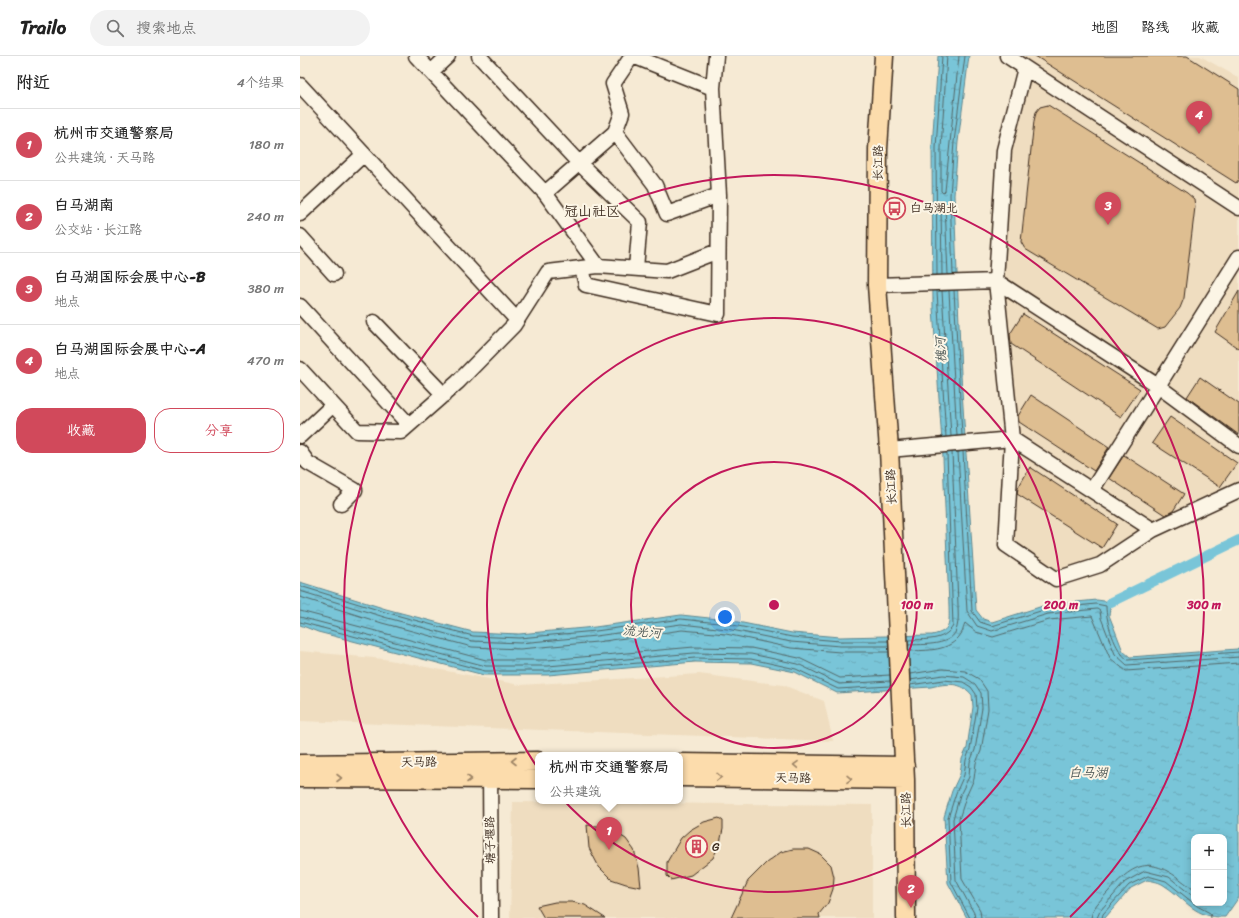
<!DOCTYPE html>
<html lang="zh">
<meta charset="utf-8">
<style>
:root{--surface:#fff;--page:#f2f2f2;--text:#222;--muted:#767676;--line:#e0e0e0;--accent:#d1495b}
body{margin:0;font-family:Sriracha,"LXGW WenKai TC",sans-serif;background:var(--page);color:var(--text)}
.controls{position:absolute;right:12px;bottom:12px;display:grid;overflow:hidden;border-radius:8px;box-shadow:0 2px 10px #0003}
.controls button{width:36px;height:36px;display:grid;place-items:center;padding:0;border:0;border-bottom:1px solid var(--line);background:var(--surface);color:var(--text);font:20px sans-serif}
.you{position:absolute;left:425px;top:561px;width:14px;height:14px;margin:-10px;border:3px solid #fff;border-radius:50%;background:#1a73e8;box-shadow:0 0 0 6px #1a73e833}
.badge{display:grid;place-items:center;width:26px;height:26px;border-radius:50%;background:var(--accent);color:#fff;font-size:13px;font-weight:700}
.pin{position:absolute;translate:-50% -33px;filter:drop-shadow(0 1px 2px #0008)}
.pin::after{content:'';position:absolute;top:21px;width:14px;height:12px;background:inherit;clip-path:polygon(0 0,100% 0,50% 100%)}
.popup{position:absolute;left:235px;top:696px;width:148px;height:52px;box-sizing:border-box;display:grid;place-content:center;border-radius:8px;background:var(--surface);filter:drop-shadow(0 1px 3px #0005);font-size:13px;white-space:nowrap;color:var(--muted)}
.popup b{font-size:15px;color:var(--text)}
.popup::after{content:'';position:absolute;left:50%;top:100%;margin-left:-8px;border:8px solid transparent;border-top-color:var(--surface)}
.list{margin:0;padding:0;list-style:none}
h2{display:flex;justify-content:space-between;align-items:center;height:52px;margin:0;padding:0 16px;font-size:17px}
h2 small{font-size:13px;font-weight:400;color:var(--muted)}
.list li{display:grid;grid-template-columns:26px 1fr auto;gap:12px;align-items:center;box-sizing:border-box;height:72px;padding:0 16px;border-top:1px solid var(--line)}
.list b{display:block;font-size:15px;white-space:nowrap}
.list p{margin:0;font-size:13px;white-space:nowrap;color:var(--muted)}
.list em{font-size:13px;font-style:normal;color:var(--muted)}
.actions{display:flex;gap:8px;padding:12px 16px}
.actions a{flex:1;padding:9px 0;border:1px solid var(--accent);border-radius:16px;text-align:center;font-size:14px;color:var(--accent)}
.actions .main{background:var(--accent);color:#fff}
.icon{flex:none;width:22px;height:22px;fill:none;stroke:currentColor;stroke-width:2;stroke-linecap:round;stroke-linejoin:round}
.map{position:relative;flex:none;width:939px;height:862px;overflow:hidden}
header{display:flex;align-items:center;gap:24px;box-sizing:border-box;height:56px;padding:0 20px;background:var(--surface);border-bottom:1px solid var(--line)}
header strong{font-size:19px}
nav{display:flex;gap:22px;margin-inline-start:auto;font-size:14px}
.search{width:280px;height:36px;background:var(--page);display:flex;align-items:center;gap:10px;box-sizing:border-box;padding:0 14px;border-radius:22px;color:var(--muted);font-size:15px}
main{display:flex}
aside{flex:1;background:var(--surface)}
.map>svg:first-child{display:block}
</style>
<header>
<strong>Trailo</strong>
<div class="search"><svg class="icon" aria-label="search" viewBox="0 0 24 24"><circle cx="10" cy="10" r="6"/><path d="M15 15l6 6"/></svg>搜索地点</div>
<nav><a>地图</a><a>路线</a><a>收藏</a></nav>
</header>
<main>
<aside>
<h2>附近<small>4个结果</small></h2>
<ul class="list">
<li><span class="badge">1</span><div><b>杭州市交通警察局</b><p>公共建筑 · 天马路</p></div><em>180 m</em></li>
<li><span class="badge">2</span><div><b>白马湖南</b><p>公交站 · 长江路</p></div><em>240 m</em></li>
<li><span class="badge">3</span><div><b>白马湖国际会展中心-B</b><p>地点</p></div><em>380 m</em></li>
<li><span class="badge">4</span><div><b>白马湖国际会展中心-A</b><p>地点</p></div><em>470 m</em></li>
</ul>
<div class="actions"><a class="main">收藏</a><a>分享</a></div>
</aside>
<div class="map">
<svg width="939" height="862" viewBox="0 0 939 862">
<defs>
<pattern id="water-ripples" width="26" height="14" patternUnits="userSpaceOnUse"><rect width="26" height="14" fill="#79c5d8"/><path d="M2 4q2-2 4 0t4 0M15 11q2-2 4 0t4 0" fill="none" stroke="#6aa9b9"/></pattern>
</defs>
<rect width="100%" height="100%" fill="#f6ead4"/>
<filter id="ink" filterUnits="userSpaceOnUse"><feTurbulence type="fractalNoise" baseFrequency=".025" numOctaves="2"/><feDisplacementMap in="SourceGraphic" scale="8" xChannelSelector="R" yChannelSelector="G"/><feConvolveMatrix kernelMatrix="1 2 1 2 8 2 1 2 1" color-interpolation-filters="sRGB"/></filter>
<g filter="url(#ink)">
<path fill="#efddc0" d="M707 0H900L939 22V434L800 509 756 523 706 489 712 383 696 225 704 94 725 12Z
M0 595 84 603 220 629 399 618 483 629 524 645 533 685 0 665Z
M213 746 572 749V862H210Z"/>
<path fill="url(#water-ripples)" stroke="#60878e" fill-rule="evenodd" d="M638 0H669L658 86 654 139 661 319 676 554 683 563 692 566 746 549 797 544 811 546 809 559 823 595 830 601 937 593 939 591V841L925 861C894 862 888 845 865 830 860 826 853 825 847 824L831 832 805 862H667L648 827 644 761 652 735 660 718 662 703 667 692 673 651 672 639C662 626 647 627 631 631L537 637 495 616 451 607 395 606 248 619H184L18 576 0 569V526L86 553 173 576 219 578 295 571 381 559 428 564 492 577 540 581 632 579C652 575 649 566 649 550L643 402 633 252 632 92ZM894 781H924V847H894Z"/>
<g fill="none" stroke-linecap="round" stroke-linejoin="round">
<path stroke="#546868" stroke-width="1" d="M647 0 641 92V135L643 137 645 135 659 0
M653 218 650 139 654 86 665 0
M637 219 636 92 642 0
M642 219 641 149 643 147 645 149 648 219
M654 234 662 379
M637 235 646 381
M642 235 651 380
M649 235 657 380
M663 395 672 555 680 566 692 570 747 553 796 548 806 550C806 566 815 595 828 604L939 596
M658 396 667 555 677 570 692 575 748 558 797 553 800 555 801 562 815 598 827 609 939 601
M0 530 85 556 173 580 219 582 296 575 381 563 428 568 492 581 540 585H588
M0 535 84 561 172 585 220 587 296 580 381 568 427 573 491 586 540 590H588
M0 541 82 567 172 591 220 593 297 586 382 574 426 578 491 592 540 596H589
M0 555 186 604H248L394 591 451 592 499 602 540 622 590 619
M0 561 186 610H248L394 597 451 598 498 608 539 628 590 625
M0 566 185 615H248L395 602 451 603 496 613 538 633 590 630
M608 584C624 583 644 586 653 570L647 397
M608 589C623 588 654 591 657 571 659 564 658 556 658 549L652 396
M609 595C627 594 650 596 661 578 664 574 663 570 665 567L676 576 693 581 749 564 792 560 810 602 826 615 939 607
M610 618 643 613 665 615 679 623 687 635 688 653 681 695 676 707 674 723 666 741 659 763 662 823 680 854 681 862
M610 624 643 619 664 621 675 628 681 637 682 652 675 694 670 706 669 721 660 739 653 763 656 824 674 857 675 862
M610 629 644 624 663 626 671 631 676 638 677 652 670 693 666 704 664 719 656 737 648 762 651 826 670 862
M791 862C792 851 801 844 808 836 841 798 857 804 894 834
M797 862 800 855 825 826 845 815 869 821 894 841
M802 862 803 858 829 829 848 820 866 825 897 850 910 857 911 862"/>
<path stroke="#79c5d8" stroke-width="10" d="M811 546 939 484"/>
</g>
<path fill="#debe91" stroke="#3b2a1e" d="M735 0H887L939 33V123L936 127Z
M748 49 887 137 894 143 895 151 884 242 880 252 865 271 858 273 725 193 721 186 734 65 736 56 740 51Z
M939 235V293L915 276Z
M723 258 840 333 821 361 711 288 710 278Z
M900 321 939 348V379L887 341Z
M731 339 809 391 794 415 719 366 718 360Z
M870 361 937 407 920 431 852 387Z
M824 399 884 438 873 455 865 459 809 422Z
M730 411 817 468 802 492 717 438 718 432Z
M419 762 423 765V773L420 787 413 802 391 819 371 824 367 820V806L381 782 390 774 404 766Z
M287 769 307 771 326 783 334 794 339 812 341 831 326 828 311 823 299 811 289 792Z
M493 793H509L520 798 531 809 534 821 533 833 528 847 519 858 520 862H431L448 825 466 807 481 796Z
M255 846H272L285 849 305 862H244L237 850Z"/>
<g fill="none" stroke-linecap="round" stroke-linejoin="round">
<defs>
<path id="minor" d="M116 0 245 137 298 210
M179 0 279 107 340 166 336 212
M333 0 413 32
M707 0 939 152
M725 12 704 94 696 225 712 383 706 489 756 523 800 509 853 474 939 434
M131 16 148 0
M0 29 217 264
M315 76 355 129 367 158 419 139
M245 137 315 76 322 57 313 28 332 0
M0 158 64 98
M0 180 34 218
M282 212 286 229 418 258 419 139 413 32 416 0
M577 229 696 225 858 330 939 201
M0 250 109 369
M74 266 144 339
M0 313 57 375 101 376 158 326 214 269 248 216 298 210 367 215 418 195
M0 380 33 349
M589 394 712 383 853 474
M0 396 8 407 55 434 41 448
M792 434 858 330 939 390
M190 714 191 862"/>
<path id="major" d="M584 0 578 93 577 229 589 394 605 724 606 862
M380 707 605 710
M0 708 238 705
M380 721 605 724
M0 722 238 723"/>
</defs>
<use href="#minor" stroke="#3b2a1e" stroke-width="17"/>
<use href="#major" stroke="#3b2a1e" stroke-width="21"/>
<use href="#minor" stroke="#fcf5e5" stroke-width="14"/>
<use href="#major" stroke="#fcdcac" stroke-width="18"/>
</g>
<defs><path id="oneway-chevron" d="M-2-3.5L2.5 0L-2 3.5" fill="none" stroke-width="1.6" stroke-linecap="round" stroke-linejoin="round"/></defs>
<g stroke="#9c8365">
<use href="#oneway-chevron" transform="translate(214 705) rotate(180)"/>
<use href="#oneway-chevron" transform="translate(496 709) rotate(-179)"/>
<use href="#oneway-chevron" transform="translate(419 721) rotate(1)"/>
<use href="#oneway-chevron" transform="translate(39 722)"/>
<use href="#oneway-chevron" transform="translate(169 723)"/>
<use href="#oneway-chevron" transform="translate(549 723) rotate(1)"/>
</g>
</g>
<g fill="none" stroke="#c2185b" stroke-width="2">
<circle cx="474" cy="549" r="143"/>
<circle cx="474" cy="549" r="287"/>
<path d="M178 861A430 430 0 1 1 770 861"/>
</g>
<defs>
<symbol id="bus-ring" viewBox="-11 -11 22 22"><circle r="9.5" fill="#fcf5e5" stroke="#d1495b" stroke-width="1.5"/><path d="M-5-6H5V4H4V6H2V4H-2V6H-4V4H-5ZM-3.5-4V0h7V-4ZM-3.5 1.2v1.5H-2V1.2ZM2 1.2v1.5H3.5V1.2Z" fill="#d1495b"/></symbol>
<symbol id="building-ring" viewBox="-11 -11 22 22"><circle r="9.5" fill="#fcf5e5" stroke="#d1495b" stroke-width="1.5"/><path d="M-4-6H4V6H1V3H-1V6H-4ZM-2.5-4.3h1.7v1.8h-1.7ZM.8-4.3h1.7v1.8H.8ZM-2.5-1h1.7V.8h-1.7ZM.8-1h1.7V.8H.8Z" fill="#d1495b"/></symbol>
</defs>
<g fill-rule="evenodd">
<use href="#bus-ring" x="582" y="140" width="25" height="25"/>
<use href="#building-ring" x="384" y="778" width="25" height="25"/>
</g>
<g text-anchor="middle" stroke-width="4" stroke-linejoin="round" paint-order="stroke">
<g font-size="12" fill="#3b2a1e" stroke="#fcf5e5">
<text transform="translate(578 107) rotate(-89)" y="4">长江路</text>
<text transform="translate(591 431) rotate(-92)" y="4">长江路</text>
<text transform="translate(119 706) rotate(-1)" y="4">天马路</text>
<text transform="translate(493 722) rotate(1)" y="4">天马路</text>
<text transform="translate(606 754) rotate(-91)" y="4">长江路</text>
<text transform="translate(190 784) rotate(-91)" y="4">塘子堰路</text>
</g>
<g font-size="12" fill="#3b2a1e" stroke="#fcf5e5" text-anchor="start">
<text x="610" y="156">白马湖北</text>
<text x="412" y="795">G</text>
</g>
<g font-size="13" font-style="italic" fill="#4e5856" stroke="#fcf5e5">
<text transform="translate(640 294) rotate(-93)" y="5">槐河</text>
<text transform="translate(342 575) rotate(5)" y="5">流光河</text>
<text x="788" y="721">白马湖</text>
</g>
<g font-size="14" fill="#3b2a1e" stroke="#fcf5e5">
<text x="292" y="160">冠山社区</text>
</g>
</g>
<circle cx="474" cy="549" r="6" fill="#c2185b" stroke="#fcf5e5" stroke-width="2"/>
<g font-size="12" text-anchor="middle" font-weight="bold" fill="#c2185b" stroke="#fcf5e5" stroke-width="4" stroke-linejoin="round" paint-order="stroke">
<text x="617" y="553">100 m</text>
<text x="761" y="553">200 m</text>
<text x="904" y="553">300 m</text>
</g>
</svg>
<div class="controls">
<button>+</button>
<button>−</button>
</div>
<div class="you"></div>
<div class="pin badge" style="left:309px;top:794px">1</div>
<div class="popup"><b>杭州市交通警察局</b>公共建筑</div>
<div class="pin badge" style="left:611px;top:852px">2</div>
<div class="pin badge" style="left:808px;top:169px">3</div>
<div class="pin badge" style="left:899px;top:78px">4</div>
</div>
</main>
